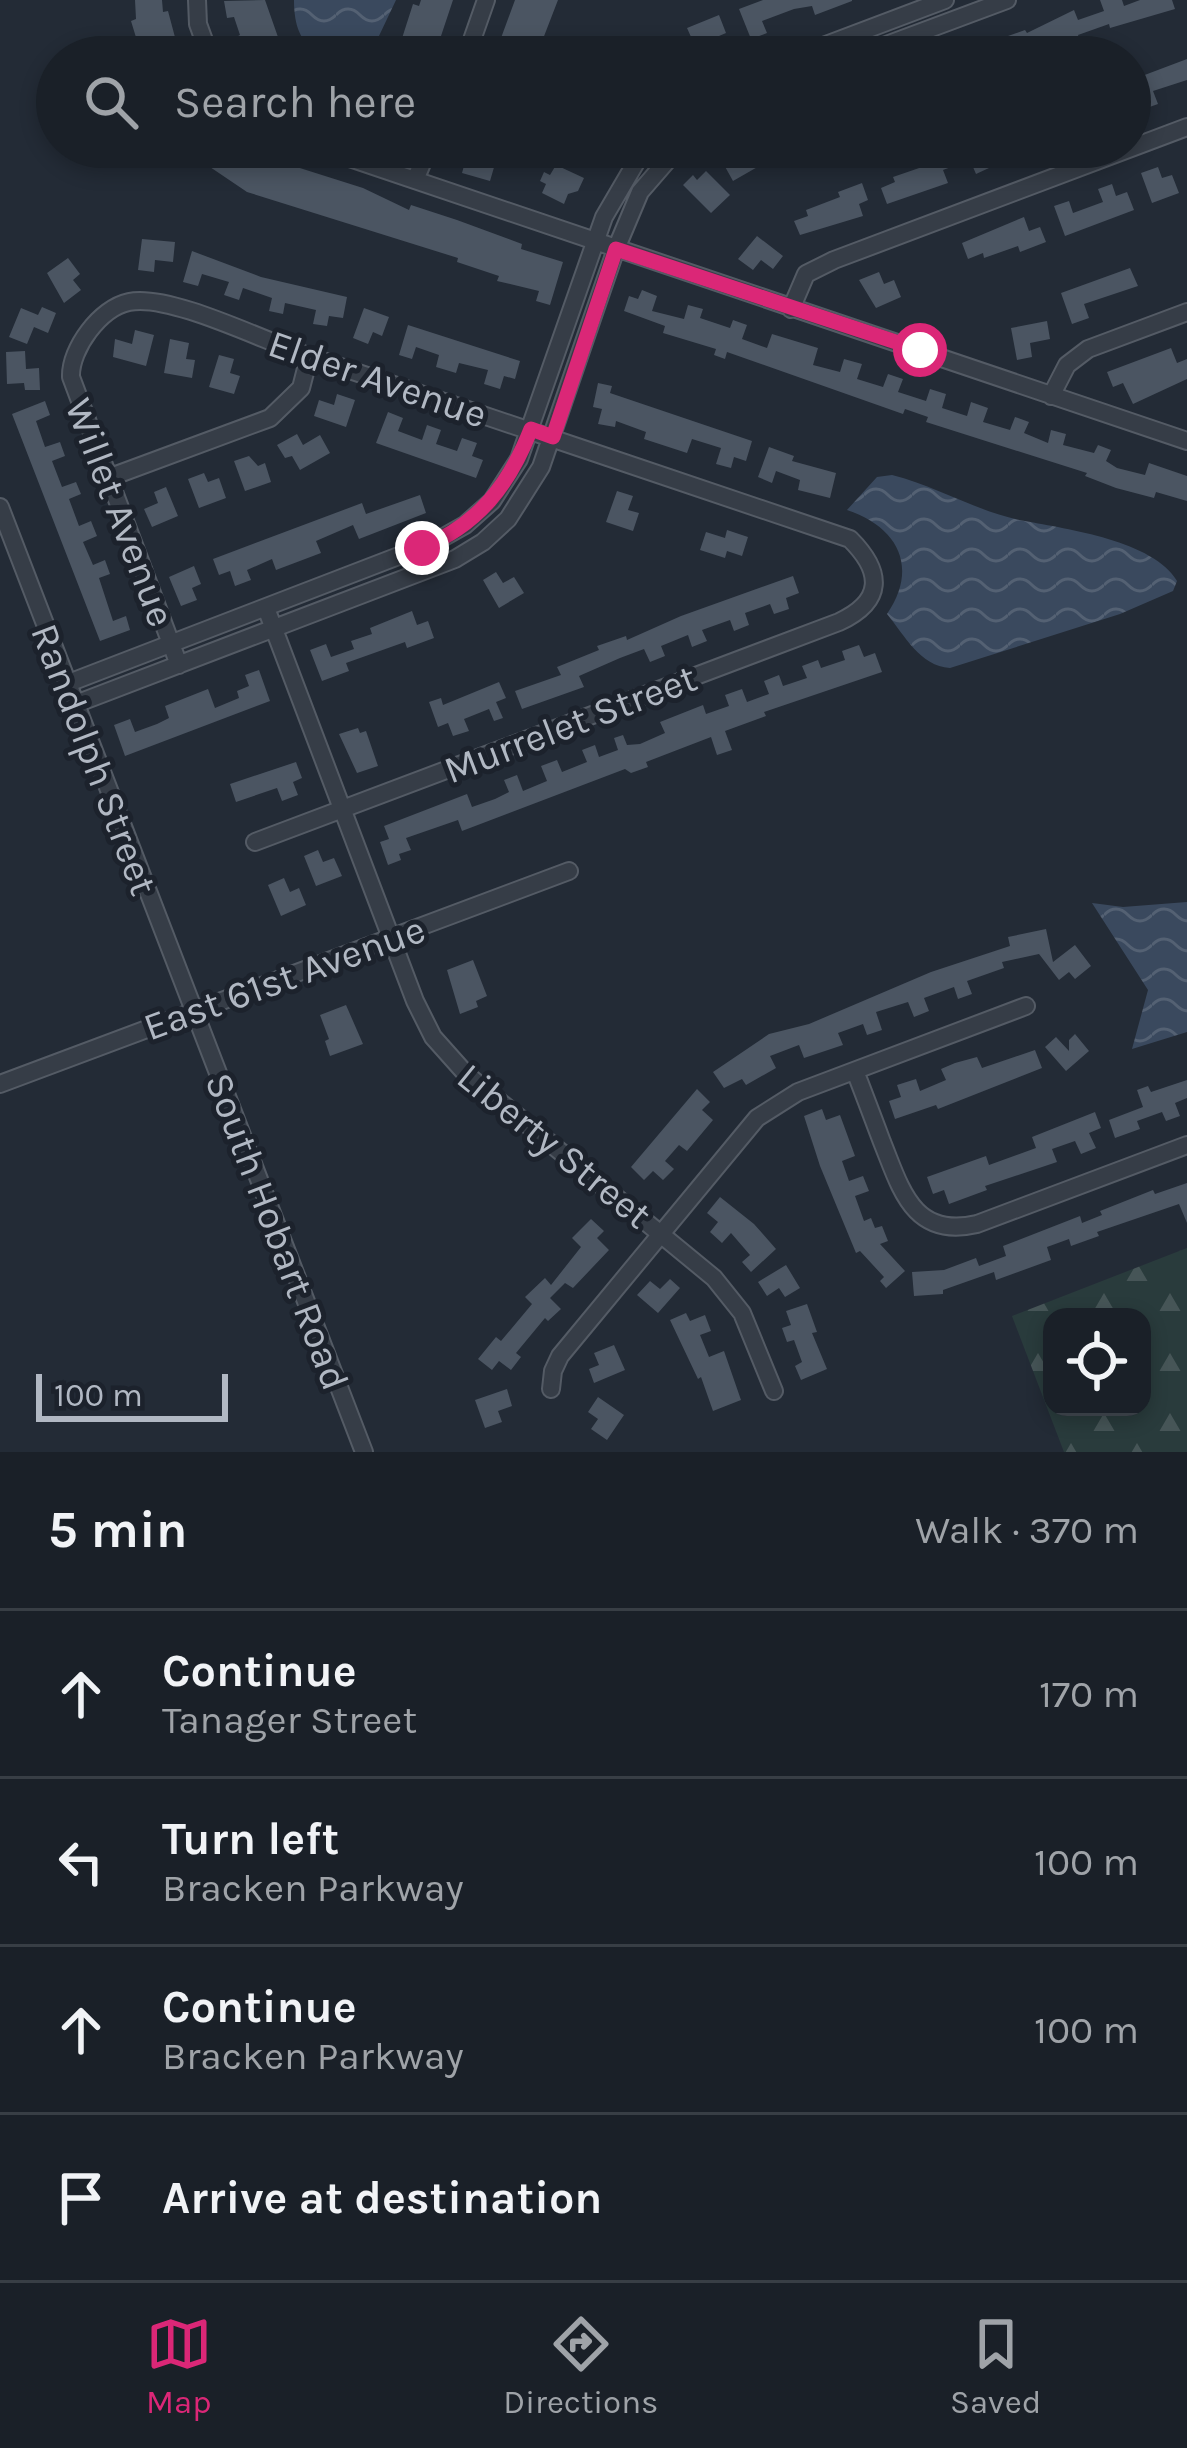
<!DOCTYPE html>
<meta charset="utf-8">
<style>
:root{--surface:#1a2028;--page:#272d34;--text:#f1f3f6;--muted:#9fa3a8;--line:#383e45;--accent:#db2777}
body{margin:0;font-family:Karla,sans-serif;background:var(--page);color:var(--text)}
.controls{position:absolute;right:36px;bottom:36px;display:grid;overflow:hidden;border-radius:24px;box-shadow:0 6px 18px #0003}
.controls button{width:108px;height:108px;display:grid;place-items:center;padding:0;border:0;border-bottom:3px solid var(--line);background:var(--surface);color:var(--text);font:60px sans-serif}
.scale{position:absolute;left:36px;bottom:30px;width:192px;box-sizing:border-box;padding-left:12px;border:6px solid #b1b8c3;border-top:0;font-size:33px;line-height:42px;white-space:nowrap;color:#b1b8c3;-webkit-text-stroke:9px #1c222c;paint-order:stroke}
.stop{position:absolute;width:36px;height:36px;margin:-27px;border:9px solid #db2777;border-radius:50%;background:#fff}
.stop.end{background:#db2777;border-color:#fff;box-shadow:0 3px 12px #0008}
.list{margin:0;padding:0;list-style:none}
h2{display:flex;justify-content:space-between;align-items:center;height:156px;margin:0;padding:0 48px;font-size:51px}
h2 small{font-size:39px;font-weight:400;color:var(--muted)}
.list li{display:grid;grid-template-columns:78px 1fr auto;gap:36px;align-items:center;box-sizing:border-box;height:168px;padding:0 48px;border-top:3px solid var(--line)}
.list b{display:block;font-size:45px;white-space:nowrap}
.list p{margin:0;font-size:39px;white-space:nowrap;color:var(--muted)}
.list em{font-size:39px;font-style:normal;color:var(--muted)}
.icon{flex:none;width:66px;height:66px;fill:none;stroke:currentColor;stroke-width:2;stroke-linecap:round;stroke-linejoin:round}
.map{position:relative;flex:none;width:1187px;height:1452px;overflow:hidden}
.search{position:absolute;background:var(--surface);box-shadow:0 6px 18px #0003;left:36px;right:36px;top:36px;height:132px;display:flex;align-items:center;gap:30px;box-sizing:border-box;padding:0 42px;border-radius:66px;color:var(--muted);font-size:45px}
.sheet{height:828px;background:var(--surface)}
nav{display:flex;justify-content:space-around;align-items:center;box-sizing:border-box;height:168px;border-top:3px solid var(--line);background:var(--surface);font-size:33px;color:var(--muted)}
nav a{display:grid;justify-items:center;gap:6px}
nav .on{color:var(--accent)}
.map>svg:first-child{display:block}
</style>
<div class="map">
<svg width="1187" height="1452" viewBox="0 0 1187 1452">
<defs>
<pattern id="forest-firs" width="22" height="20" patternUnits="userSpaceOnUse" patternTransform="scale(3)"><rect width="22" height="20" fill="#293b3c"/><path d="M5 1l3.5 6h-7zM16 11l3.5 6h-7z" fill="#465557"/></pattern>
<pattern id="water-waves" width="16" height="10" patternUnits="userSpaceOnUse" patternTransform="scale(3)"><rect width="16" height="10" fill="#3a495e"/><path d="M0 5q4-4 8 0t8 0" fill="none" stroke="#546173"/></pattern>
</defs>
<rect width="100%" height="100%" fill="#232b36"/>
<path fill="url(#forest-firs)" fill-rule="evenodd" d="M1187 1248V1452H1064L1012 1316ZM1052 1317H1142V1407H1052Z"/>
<path fill="url(#water-waves)" d="M294 0H396L369 57C324 57 294 55 294 0Z
M892 475C937 486 979 513 1025 521 1067 529 1154 541 1177 581L1173 591 1120 614 950 668C920 666 905 636 887 614 919 567 898 527 847 510L877 477Z
M1187 902V1032L1132 1049 1148 990 1092 903 1123 907Z"/>
<path fill="#4b5562" d="M135 0H162L163 12 168 11 176 41 181 39 187 53 178 57H142L131 21 136 19Z
M265 0 285 57H241L234 38 240 35 234 17 227 18 224 1Z
M421 0H453L434 57H396L413 4 419 6Z
M515 0H558L536 57H494Z
M763 0H852V1L815 15 812 6 794 9 762 21 767 33 751 39 739 9Z
M1100 0H1122L1124 6 1140 0H1172L1175 9 1110 28 1109 24 1078 35 1080 41 1040 57H1016L1008 36 1025 30 1027 33 1074 10 1078 20 1104 11Z
M719 15 726 33 712 39 717 53 700 57 687 28Z
M1187 59V80L1153 91 1158 104 1144 109 1134 79Z
M190 147H249L246 151 363 188 409 210 411 205 457 220 522 244 521 249 563 262 550 305 536 301 539 291 497 281 499 276 457 262 458 258 247 192 210 167Z
M462 147H500L490 181 462 173 465 162 459 160Z
M734 147H807L774 160 773 158 733 181 723 163 738 154Z
M956 147 1009 148 985 157 989 168 976 174 970 160 943 170 948 183 887 204 881 188 895 182 893 177 925 166 922 159Z
M556 165 584 178 578 191 568 194 564 204 542 193 546 184 540 181 544 172 550 175Z
M1158 167 1162 178 1172 175 1179 193 1152 203 1141 173Z
M706 171 730 195 711 213 683 185 693 175 697 180Z
M862 183 868 200 859 204 863 216 800 235 794 221 808 216 806 210 840 197 838 192Z
M1112 184 1116 196 1127 192 1134 210 1065 236 1054 206 1069 201 1073 213 1103 202 1098 189Z
M1024 217 1029 231 1040 227 1046 242 1020 252 1018 246 984 258 983 253 968 259 962 243Z
M757 236 783 256 773 269 761 260 753 270 738 259Z
M142 239 175 242 173 262 155 260 154 272 138 270Z
M192 251 261 277 347 297 343 318 329 316 327 326 313 324 316 310 285 303 283 314 269 311 272 298 243 288 239 300 224 295 229 282 202 274 198 286 183 282Z
M68 258 80 274 73 280 81 290 64 303 47 273Z
M1130 268 1138 286 1084 304 1089 318 1072 324 1061 293Z
M879 272 884 284 894 280 901 297 876 308 859 280Z
M642 290 657 296 652 311 684 319 688 305 703 309 700 318 730 328 733 320 747 325 742 339 767 348 772 334 818 348 813 365 840 372 844 359 862 364 857 379 883 387 888 374 903 379 898 392 926 401 930 389 946 394 942 408 967 416 971 402 988 408 983 422 1010 430 1015 417 1029 422 1024 433 1048 443 1051 430 1066 434 1063 445 1094 453 1098 445 1111 450 1106 461 1117 468 1145 475 1149 463 1187 476V501L1156 492 1154 498 1116 488 1085 476 1087 473 926 422 928 417 905 409 903 414 727 352 725 359 714 355 716 349 663 333 665 326 624 311 629 296 638 299Z
M42 307 56 313 48 333 34 327 27 344 9 337 21 308 38 315Z
M364 308 389 317 382 336 373 332 368 344 353 338Z
M1047 321 1050 339 1030 343 1032 357 1017 360 1011 328Z
M408 325 520 361 515 379 504 376 500 389 484 384 488 370 459 363 456 373 436 367 439 355 416 347 412 359 399 355Z
M135 330 154 335 146 366 113 357 115 339 132 344Z
M170 339 189 343 186 359 195 360 192 378 164 373Z
M1171 348 1177 363 1187 359V379L1133 404 1123 383 1113 387 1107 372Z
M25 351 26 369 39 368 40 390H25L24 383 7 384 6 352Z
M219 355 234 359 230 373 240 376 234 394 209 387Z
M598 383 612 386 610 393 752 441 746 461 734 457 731 468 716 464 721 448 692 439 687 453 644 439 646 432 616 421 615 427 598 424 602 409 593 407Z
M337 394 355 400 346 427 314 416 319 400 334 405Z
M45 401 50 415 36 421 45 447 60 442 65 456 52 461 62 487 76 482 81 494 69 499 79 526 91 521 97 536 83 542 93 565 105 560 110 574 99 578 113 621 126 616 130 630 100 641 12 414Z
M388 412 403 418 398 431 422 440 427 425 441 430 436 444 457 451 462 438 477 443 472 456 483 460 476 478 376 443Z
M297 434 303 445 320 435 330 453 300 470 292 456 285 458 277 445Z
M769 447 794 456 792 461 836 473 830 498 798 490 800 480 776 471 772 483 758 477Z
M249 456 258 466 265 463 271 482 245 491 234 461Z
M204 473 208 482 219 478 226 498 199 508 188 479Z
M166 487 178 516 152 527 144 509 158 503 154 492Z
M617 491 633 496 628 510 639 513 633 531 606 522Z
M420 495 426 513 359 539 353 525 316 541 321 553 276 570 272 559 247 570 251 580 235 586 230 571 219 575 213 559 362 503 366 514Z
M727 530 748 537 742 556 727 551 725 558 700 550 706 532 725 538Z
M194 566 201 584 192 588 197 600 181 606 169 577Z
M496 572 503 583 514 577 524 593 499 608 483 580Z
M793 576 799 593 786 598 789 609 774 614 770 604 745 613 749 625 734 631 730 620 702 630 707 641 692 647 688 635 661 646 665 656 650 662 644 649 620 658 579 676 584 687 522 709 515 691 561 675 557 667 599 650 597 646 626 636 627 640 681 616Z
M412 611 417 625 428 621 434 638 407 648 405 642 346 663 349 671 322 681 310 650 326 644 331 657 354 649 351 641 372 634 370 628Z
M859 645 864 657 875 653 882 672 764 712 766 716 725 731 732 750 717 755 711 737 646 762 648 767 631 773 625 769 462 831 458 820 406 838 411 850 399 854 401 860 388 865 380 842 389 839 384 826 467 794 472 807 495 799 509 792 504 780 517 775 523 791 547 781 541 766 557 760 562 772 587 762 582 750 595 745 599 757 618 750 614 738 623 735 627 745 640 744 665 733 660 722 703 705 706 714 729 706 725 695 742 689 747 702 769 694 764 681 779 675 783 686 807 678 802 666 818 660 821 668 845 660 842 651Z
M259 670 270 701 125 756 114 725 130 719 135 732 157 724 169 718 165 706 208 689 215 708 239 698 237 691 249 686 245 675Z
M499 682 506 698 496 702 503 718 494 721 489 709 464 719 469 731 453 736 448 723 438 727 429 702 441 698 443 705Z
M358 728 360 733 366 731 378 766 357 773 339 734Z
M296 762 302 778 293 782 298 795 282 801 277 788 236 802 230 784Z
M318 850 323 862 334 858 342 876 316 886 304 856Z
M284 878 290 892 299 888 306 905 281 916 268 885Z
M1046 929 1053 962 1075 945 1091 966 1075 979 1069 972 1059 980 1039 954 1002 962 1004 968 967 981 972 994 958 999 954 987 924 998 929 1011 914 1017 908 1002 876 1012 882 1030 867 1035 863 1024 838 1033 843 1045 804 1058 799 1045 770 1056 776 1068 746 1085 742 1079 724 1088 713 1072 769 1034 809 1024 931 972 1010 946 1008 937Z
M473 960 487 996 476 1001 478 1007 460 1014 447 970Z
M346 1005 363 1044 330 1056 325 1041 329 1039 320 1015Z
M1075 1034 1089 1051 1066 1071 1045 1047 1056 1037 1069 1051V1040Z
M1035 1050 1042 1068 938 1109 936 1105 895 1119 889 1101 901 1097 897 1085 916 1079 920 1091 946 1080 941 1069 955 1063 977 1057 982 1068Z
M1187 1080V1098L1175 1103 1180 1116 1166 1121 1162 1112 1137 1121 1140 1129 1115 1138 1109 1120 1143 1107 1137 1090 1148 1086 1151 1092Z
M697 1089 710 1102 702 1110 713 1120 687 1151 679 1145 665 1161 674 1169 663 1180 653 1171 644 1180 631 1167Z
M822 1109 826 1120 840 1115 855 1156 842 1161 849 1181 863 1176 869 1191 855 1196 864 1221 871 1218 875 1228 882 1226 888 1241 880 1244 905 1271 886 1288 880 1281 884 1277 860 1251 856 1253 820 1166 804 1116Z
M1095 1112 1101 1128 1089 1133 1096 1148 1081 1154 1075 1141 1052 1149 1057 1162 985 1186 987 1190 949 1204 944 1190 933 1194 927 1177 986 1156 989 1165 1036 1148 1032 1137Z
M1187 1183V1223L1179 1204 1097 1232 1099 1236 1071 1246 1069 1239 1047 1247 1051 1260 996 1280 994 1272 943 1290V1294L914 1296 912 1272 944 1270 976 1258 979 1266 1006 1256 1003 1246 1080 1216 1082 1223 1102 1215 1100 1211 1153 1190 1155 1194Z
M720 1197 754 1224 776 1249 751 1272 742 1262 750 1255 731 1233 722 1243 710 1232 718 1222 707 1213Z
M591 1219 604 1231 597 1238 609 1250 573 1288 565 1283 550 1298 561 1309 548 1321 545 1318 516 1353 521 1357 511 1370 499 1361 492 1370 478 1359 496 1337 501 1341 532 1304 525 1297 545 1278 551 1285 581 1247 572 1238Z
M786 1265 800 1288 785 1297 779 1288 767 1296 758 1282Z
M670 1279 680 1288 658 1313 637 1295 650 1281 660 1289Z
M807 1304 817 1332 812 1333 827 1369 801 1380 795 1366 802 1362 794 1340 787 1342 782 1328 791 1325 786 1311Z
M686 1313 690 1321 705 1315 711 1331 700 1335 709 1357 724 1351 741 1400 713 1411 701 1377 698 1379 670 1320Z
M614 1345 625 1370 594 1383 589 1369 599 1365 594 1353Z
M507 1389 512 1406 498 1411 502 1422 485 1428 475 1400Z
M598 1397 624 1415 607 1440 591 1429 598 1419 588 1412Z"/>
<g fill="none" stroke-linecap="round" stroke-linejoin="round">
<defs>
<path id="minor" d="M197 0 198 24 210 57
M466 57 486 0
M794 57 945 0
M854 57 1007 0
M317 147 1187 441
M415 180 429 147
M791 309 806 274 834 260 1187 127
M1051 396 1067 365 1088 349 1187 312
M108 478 270 418 301 388 309 357
M0 507 364 1452
M266 608 415 1001 433 1037 466 1074 714 1278 742 1313 774 1391
M179 665 71 377C70 349 100 308 129 302 170 293 268 343 311 357 490 419 671 477 850 539 883 572 884 601 839 622L255 842
M66 684 435 542 465 525 492 501 519 459 604 217 645 147
M73 705 455 559 483 542 508 519 541 467 616 249 640 192 679 147
M855 1071C864 1094 873 1118 882 1142 901 1189 913 1239 977 1224L1187 1145
M0 1084 569 871
M551 1389 553 1371 560 1356 757 1118 798 1092 1026 1006"/>
</defs>
<use href="#minor" stroke="#545b65" stroke-width="20"/>
<use href="#minor" stroke="#363d47" stroke-width="16"/>
</g>
<g fill="none" stroke-linecap="round" stroke-linejoin="round">
<path stroke="#db2777" stroke-width="15" d="M422 548C479 524 509 485 531 429L553 437 616 249 920 350"/>
</g>
<g text-anchor="middle" stroke-width="10" stroke-linejoin="round" paint-order="stroke">
<g font-size="39" fill="#b1b8c3" stroke="#1c222c">
<text transform="translate(378 378) rotate(19)" y="14">Elder Avenue</text>
<text transform="translate(121 512) rotate(69)" y="14">Willet Avenue</text>
<text transform="translate(570 723) rotate(-21)" y="14">Murrelet Street</text>
<text transform="translate(95 759) rotate(69)" y="14">Randolph Street</text>
<text transform="translate(284 977) rotate(-20)" y="14">East 61st Avenue</text>
<text transform="translate(555 1145) rotate(39)" y="14">Liberty Street</text>
<text transform="translate(278 1231) rotate(69)" y="14">South Hobart Road</text>
</g>
</g>
</svg>
<div class="controls">
<button><svg class="icon" aria-label="locate" viewBox="0 0 24 24"><circle cx="12" cy="12" r="6"/><path d="M12 2v4M12 18v4M2 12h4M18 12h4"/></svg></button>
</div>
<div class="scale">100 m</div>
<div class="stop" style="left:920px;top:350px"></div>
<div class="stop end" style="left:422px;top:548px"></div>
<div class="search"><svg class="icon" aria-label="search" viewBox="0 0 24 24"><circle cx="10" cy="10" r="6"/><path d="M15 15l6 6"/></svg>Search here</div>
</div>
<section class="sheet">
<h2>5 min<small>Walk · 370 m</small></h2>
<ul class="list">
<li><svg class="icon" aria-label="ahead" viewBox="0 0 24 24"><path d="M12 20V5M6 11l6-6 6 6"/></svg><div><b>Continue</b><p>Tanager Street</p></div><em>170 m</em></li>
<li><svg class="icon" aria-label="left" viewBox="0 0 24 24"><path d="M17 20v-9H6M10 6l-5 5 5 5"/></svg><div><b>Turn left</b><p>Bracken Parkway</p></div><em>100 m</em></li>
<li><svg class="icon" aria-label="ahead" viewBox="0 0 24 24"><path d="M12 20V5M6 11l6-6 6 6"/></svg><div><b>Continue</b><p>Bracken Parkway</p></div><em>100 m</em></li>
<li><svg class="icon" aria-label="arrive" viewBox="0 0 24 24"><path d="M6 21V4h12l-3 4 3 4H6"/></svg><div><b>Arrive at destination</b></div></li>
</ul>
</section>
<nav>
<a class="on"><svg class="icon" aria-label="map" viewBox="0 0 24 24"><path d="M3 6l6-2 6 2 6-2v14l-6 2-6-2-6 2zM9 4v14M15 6v14"/></svg>Map</a>
<a><svg class="icon" aria-label="directions" viewBox="0 0 24 24"><path d="M12 3l9 9-9 9-9-9zM9 14v-3h6M13 9l2 2-2 2"/></svg>Directions</a>
<a><svg class="icon" aria-label="saved" viewBox="0 0 24 24"><path d="M7 4h10v16l-5-4-5 4z"/></svg>Saved</a>
</nav>
